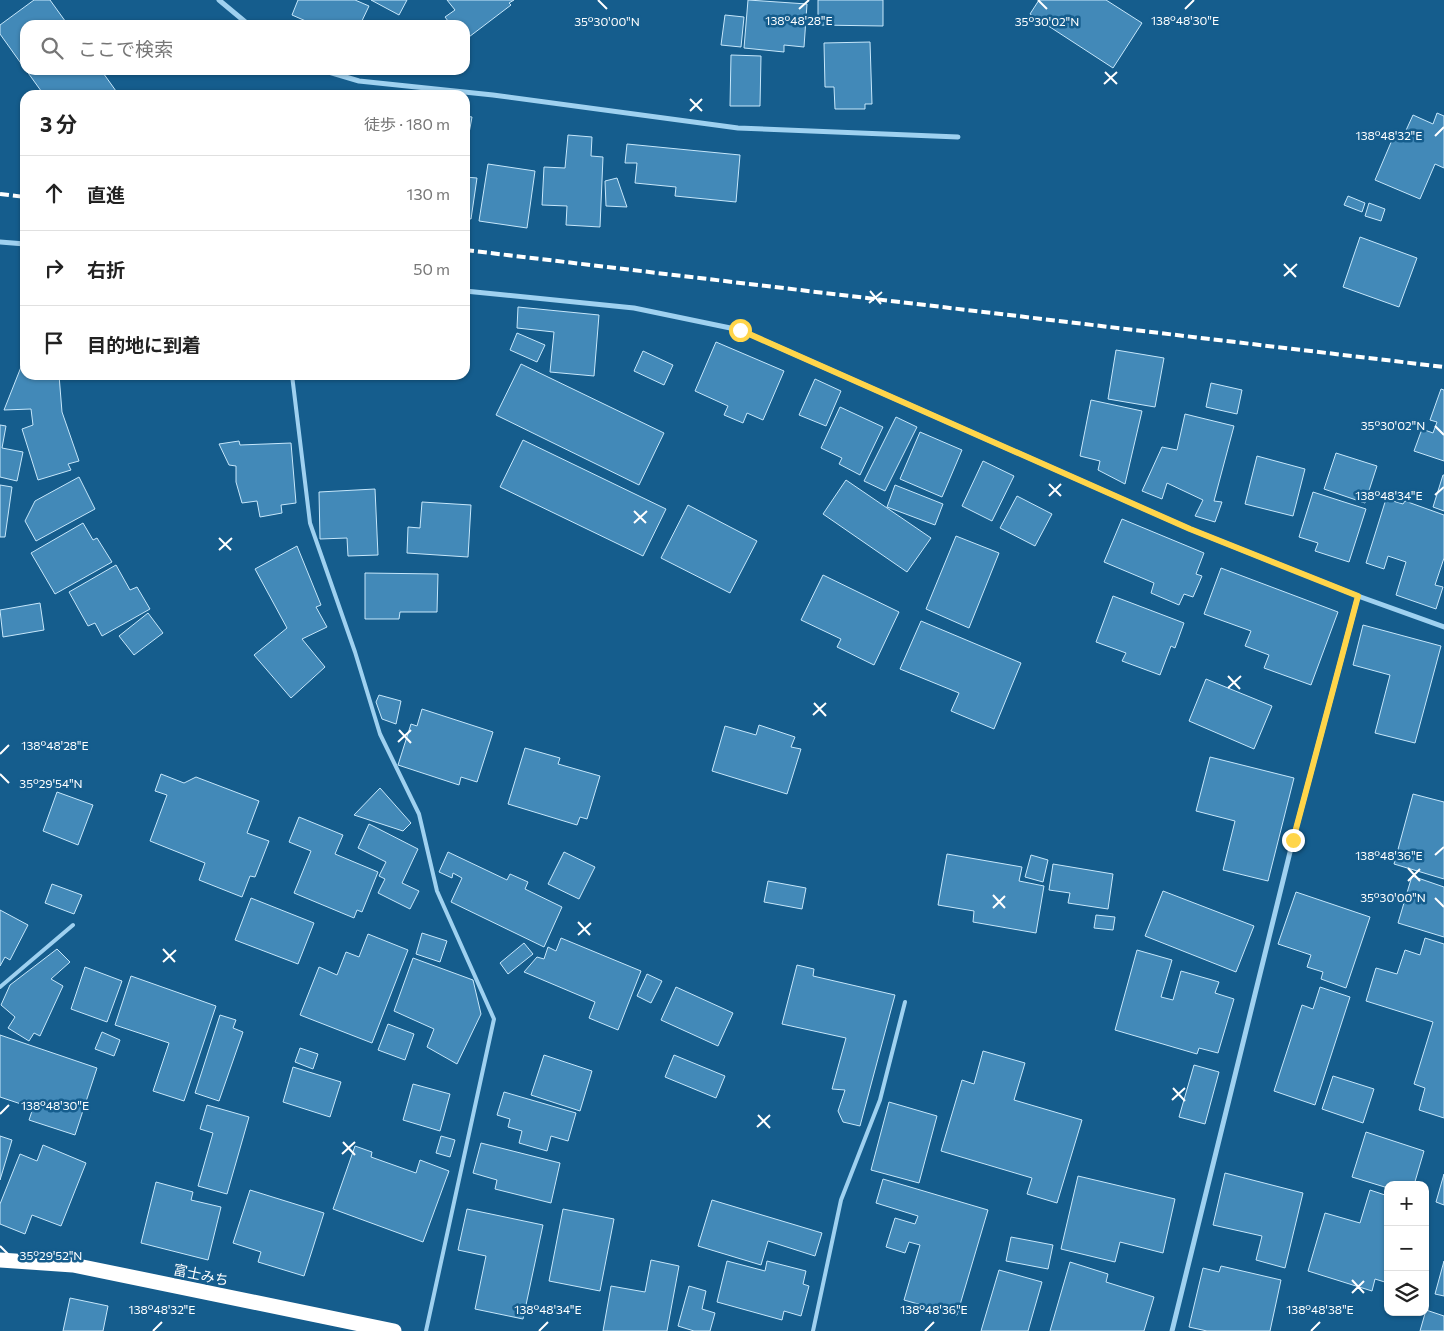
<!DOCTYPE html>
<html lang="ja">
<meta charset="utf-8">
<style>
:root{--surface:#fff;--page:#f2f2f2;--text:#222;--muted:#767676;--line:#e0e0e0}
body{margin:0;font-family:Commissioner,"Noto Sans JP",sans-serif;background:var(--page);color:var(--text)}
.controls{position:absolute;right:15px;bottom:15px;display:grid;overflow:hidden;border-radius:10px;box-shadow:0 1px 4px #0004}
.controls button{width:45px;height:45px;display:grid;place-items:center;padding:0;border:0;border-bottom:1px solid var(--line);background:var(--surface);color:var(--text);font:25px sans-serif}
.stop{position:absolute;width:15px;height:15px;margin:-11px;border:4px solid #ffd54a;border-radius:50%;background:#fff}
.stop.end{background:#ffd54a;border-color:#fff;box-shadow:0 1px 5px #0008}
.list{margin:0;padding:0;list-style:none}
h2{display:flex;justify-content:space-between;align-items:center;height:65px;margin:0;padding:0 20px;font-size:21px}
h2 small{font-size:16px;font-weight:400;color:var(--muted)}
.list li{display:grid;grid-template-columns:32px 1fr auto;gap:15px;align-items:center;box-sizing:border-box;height:75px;padding:0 20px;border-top:1px solid var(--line)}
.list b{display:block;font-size:19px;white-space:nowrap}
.list em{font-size:16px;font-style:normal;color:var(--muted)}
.icon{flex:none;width:28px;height:28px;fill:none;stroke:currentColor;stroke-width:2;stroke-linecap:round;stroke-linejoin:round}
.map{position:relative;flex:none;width:1444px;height:1331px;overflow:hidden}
.search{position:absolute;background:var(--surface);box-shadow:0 1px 4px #0004;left:20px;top:20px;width:450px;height:55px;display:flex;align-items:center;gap:12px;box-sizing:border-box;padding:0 18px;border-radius:15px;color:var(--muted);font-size:19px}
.panel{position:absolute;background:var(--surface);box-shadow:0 1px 4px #0004;left:20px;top:90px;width:450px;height:290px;border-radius:15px}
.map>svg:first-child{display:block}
</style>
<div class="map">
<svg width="1444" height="1331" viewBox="0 0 1444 1331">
<rect width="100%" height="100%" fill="#155d8d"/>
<path fill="#4289b8" stroke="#c6e7fb" d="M34 0H50L68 25H25V69L0 34V25Z
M298 0H355L369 6 360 25H315L292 15Z
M371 0H407L399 15Z
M447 0H514L509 3 511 5 465 40V25H451L445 17 455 10Z
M748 0 807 4 804 47 784 45V52L744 48Z
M818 0H883V26L818 25Z
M1039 0H1106L1142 23 1113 68 1030 14Z
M725 15 744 17 741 47 721 45Z
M870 42 872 104H865V109H835L834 87H825L824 43Z
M731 55 761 56 760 106H730Z
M26 70H101L116 91 110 95H44Z
M1437 113 1444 116V168L1435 164 1420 199 1375 180 1395 133 1403 137 1413 115 1433 124Z
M465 116 472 117 465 155Z
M568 135 592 137 591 156 603 157 600 227 566 225 567 206 542 205 544 167 565 168Z
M627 144 740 155 736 202 675 196 676 187 635 183 637 163H625Z
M488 164 535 171 527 228 479 221Z
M465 177 477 178 471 219 465 218Z
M617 178 627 207 606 206 605 181Z
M1348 196 1365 203 1362 212 1344 205Z
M1369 203 1385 209 1381 221 1365 216Z
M1360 237 1417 258 1399 307 1343 287Z
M518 307 599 315 594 376 550 372 554 332 517 328Z
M517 333 545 345 537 362 510 350Z
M716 342 784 371 763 420 747 413 743 423 724 415 728 406 695 391Z
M1116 350 1164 358 1155 407 1108 399Z
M643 351 673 365 664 385 634 371Z
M25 357V375H59L62 412 79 461 68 464 71 470 38 480 22 429 33 425 31 409 4 410Z
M521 364 664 433 639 485 496 415Z
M815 379 841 391 826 426 799 415Z
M1211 383 1242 390 1237 414 1206 407Z
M1441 389 1444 390V461L1414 451 1422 429 1433 433 1437 422 1430 420Z
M1091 400 1142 411 1125 484 1098 470 1100 461 1080 456Z
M840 407 883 427 860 475 839 464 842 458 821 448Z
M1185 414 1234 426 1214 501 1222 502 1215 522 1195 516 1203 500 1167 483 1162 499 1142 491 1162 447 1177 450Z
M896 417 917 427 885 491 864 481Z
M0 425 6 426 2 448 23 452 17 481 0 477Z
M920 432 962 450 942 497 900 479Z
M523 440 666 509 643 556 500 487Z
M239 441 240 445 291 443 296 503 281 505 282 513 260 517 257 501 242 503 236 482V466L229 465 219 444Z
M1336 453 1377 466 1365 503 1324 489Z
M1257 456 1305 469 1293 516 1245 504Z
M983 461 1014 476 992 521 962 506Z
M1443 475H1444V511L1433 507Z
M79 477 95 509 36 541 25 521 35 501Z
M846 480 931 538 907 572 823 514Z
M0 485 12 487 5 537H0Z
M895 485 943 504 935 525 887 507Z
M375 489 378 555 348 556 347 538 320 539 319 492Z
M1313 492 1366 509 1349 562 1315 551 1318 543 1299 537Z
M1017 496 1052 514 1035 546 1000 528Z
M1386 499 1403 504 1405 501 1444 515V558L1435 585 1443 587 1436 609 1396 595 1406 562 1388 556 1384 569 1366 563Z
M422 502 471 505 468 557 407 553 408 527 420 528Z
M688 505 757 541 730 593 661 558Z
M1122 519 1204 553 1196 574 1202 576 1193 597 1184 594 1179 605 1151 593 1154 583 1104 562Z
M83 523 93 540 97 538 112 562 55 594 31 553Z
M956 536 999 553 969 628 926 609Z
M297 546 321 605 316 607 327 627 302 639 325 667 291 698 254 655 287 628 255 569Z
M116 565 130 590 137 587 150 609 102 636 95 623 88 626 69 592Z
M1221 568 1338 612 1311 685 1264 668 1269 655 1245 646 1251 631 1204 614Z
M365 573 438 574 437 612H400L399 619H365Z
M823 575 899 612 874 665 837 647 841 639 801 620Z
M1113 596 1184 623 1175 648 1171 646 1160 675 1122 661 1126 653 1096 642Z
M40 603 44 630 3 637 0 610Z
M148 613 163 633 134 655 119 636Z
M921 621 1021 663 994 729 951 711 959 693 900 669Z
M1363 625 1441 646 1415 743 1375 733 1390 675 1353 665Z
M1206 679 1272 706 1254 749 1189 721Z
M379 695 401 701 396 724 382 719 376 702Z
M422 709 493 732 477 782 461 777 459 785 398 765 411 724 417 726Z
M759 725 795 737 791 747 801 749 787 794 712 771 725 726 756 735Z
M525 748 560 758 558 764 600 776 587 819 580 817 577 825 508 804Z
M1210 757 1294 778 1268 881 1223 870 1235 821 1196 811Z
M161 774 184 783 196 777 259 801 247 833 269 841 255 877 250 876 242 897 199 880 205 863 150 841 167 795 155 791Z
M380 788 411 823 403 831 354 815Z
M57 792 93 805 78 845 43 831Z
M1413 794 1444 802V879L1394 864Z
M299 817 343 835 335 854 378 872 362 912 357 910 354 918 294 893 311 851 289 842Z
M369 824 418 849 402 883 419 891 410 909 378 893 385 879 379 876 386 862 358 848Z
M448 852 507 880 510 874 528 882 525 889 562 907 544 947 451 902 462 878 453 873 452 878 439 872Z
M564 852 595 867 579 899 548 884Z
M947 854 1022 867 1019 881 1044 886 1036 933 973 922 974 911 938 905Z
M1031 855 1048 860 1043 882 1025 877Z
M1053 864 1113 874 1108 909 1068 903 1070 893 1049 890Z
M1412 876 1444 887V937L1398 923Z
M768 881 806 888 802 909 764 902Z
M52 884 82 895 74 914 45 903Z
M1163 891 1254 926 1236 972 1145 936Z
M1296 892 1370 917 1346 988 1321 979 1323 972 1307 967 1311 955 1278 944Z
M251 898 314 923 298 964 235 940Z
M0 910 28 925 10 960 5 957 0 966Z
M1096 915 1115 917 1113 930 1094 928Z
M422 933 447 941 440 962 416 954Z
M368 934 408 950 372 1043 300 1015 319 967 337 975 346 952 359 957Z
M561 938 641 971 618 1030 589 1018 595 1002 524 972 537 957 544 959 548 947 556 951Z
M1425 938 1444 944V1118L1419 1110 1425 1088 1414 1084 1433 1022 1366 1001 1376 968 1397 974 1405 950 1420 955Z
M524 943 533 954 508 974 500 963Z
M57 949 70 962 51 979 63 986 40 1036 34 1033 29 1041 8 1028 15 1017 1 1005 10 985Z
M1137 950 1172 960 1161 997 1173 1000 1181 971 1219 982 1215 993 1234 999 1218 1053 1199 1048 1197 1054 1115 1030Z
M413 958 473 980 481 1014 457 1064 427 1047 434 1029 394 1011Z
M797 965 814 969 813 976 895 995 860 1126 843 1122 838 1111 845 1090 832 1089 846 1038 782 1024Z
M85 967 122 981 107 1022 71 1009Z
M647 974 662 981 651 1003 637 996Z
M131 976 216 1006 184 1101 153 1091 169 1043 115 1025Z
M676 987 733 1013 718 1046 661 1020Z
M1320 987 1350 997 1315 1105 1274 1091 1302 1005 1313 1009Z
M220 1015 236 1020 233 1028 243 1032 219 1101 195 1093Z
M388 1024 414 1034 405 1060 378 1050Z
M102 1032 120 1040 114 1056 95 1049Z
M0 1035 97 1068 75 1135 29 1120 33 1108 0 1097Z
M300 1048 318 1054 313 1069 295 1062Z
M983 1051 1025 1063 1014 1100 1082 1120 1057 1203 1027 1194 1032 1178 941 1151 962 1080 974 1084Z
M544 1055 592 1071 580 1111 531 1095Z
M674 1055 725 1076 716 1098 665 1077Z
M1194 1065 1219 1072 1205 1124 1179 1117Z
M293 1067 341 1082 330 1117 283 1102Z
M1333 1076 1374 1089 1363 1123 1322 1109Z
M413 1084 450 1094 440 1131 403 1120Z
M504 1092 576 1113 568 1141 551 1136 547 1151 519 1143 522 1131 508 1127 510 1119 497 1115Z
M889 1102 937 1116 919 1183 871 1170Z
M207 1105 249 1117 227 1194 198 1186 213 1133 200 1129Z
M1366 1132 1424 1151 1414 1185H1388V1188L1352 1177Z
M0 1136 12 1140 0 1180Z
M441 1136 455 1140 450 1157 436 1153Z
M481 1143 560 1163 551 1203 495 1189 497 1180 473 1173Z
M43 1145 86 1163 61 1226 32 1215 25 1234 0 1224V1204L20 1154 37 1161Z
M355 1146 372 1152 371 1157 416 1173 420 1160 449 1171 423 1242 333 1209Z
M1225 1173 1303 1193 1285 1268 1256 1260 1262 1236 1213 1225Z
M1444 1174V1205L1436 1202Z
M1078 1176 1175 1199 1163 1253 1120 1242 1115 1262 1061 1249Z
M883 1179 988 1210 957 1315 904 1300 920 1245 909 1242 905 1253 886 1247 895 1218 915 1224 918 1216 876 1203Z
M156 1182 193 1192 191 1200 221 1207 208 1260 141 1243Z
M250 1190 324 1213 304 1276 258 1262 261 1252 233 1243Z
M1370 1190 1388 1196V1283L1375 1279 1372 1291 1308 1271 1325 1213 1360 1223Z
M712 1200 822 1233 815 1256 768 1241 761 1265 698 1246Z
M467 1209 543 1225 523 1319 475 1309 486 1256 458 1250Z
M563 1209 614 1219 600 1291 549 1281Z
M1011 1237 1053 1245 1048 1269 1006 1261Z
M651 1260 679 1266 667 1331H603L611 1286 645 1292Z
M727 1261 765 1271 767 1261 806 1271 803 1284 809 1286 801 1316 784 1311 782 1320 717 1302Z
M1444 1261V1296L1435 1294Z
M1070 1262 1108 1274 1106 1282 1154 1297 1144 1331H1050Z
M1221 1266 1281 1280 1270 1331H1207L1189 1327 1203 1268 1219 1272Z
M999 1270 1042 1282 1028 1331H981Z
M689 1286 706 1291 702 1309 715 1313 710 1331H694L678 1326Z
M70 1298 108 1306 103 1331H63Z
M1426 1310 1444 1316V1331H1420Z"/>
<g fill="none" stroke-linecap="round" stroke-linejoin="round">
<path stroke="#9fd1f0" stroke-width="4" d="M292 375 310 523 355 652 380 734 419 814 437 891 494 1019 426 1331
M0 987 73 925
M813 1331 841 1200 880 1100 905 1002"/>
<path stroke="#9fd1f0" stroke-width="5" d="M219 0 249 25
M322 70 359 81 493 95 738 128 958 137
M0 242 25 244
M465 291 634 308 740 330 1190 529 1358 596 1444 627
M1172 1331 1293 840 1358 596"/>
<path stroke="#fff" stroke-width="15" d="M0 1260 73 1265 394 1331"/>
<path stroke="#fff" stroke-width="4" stroke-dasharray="9 4" stroke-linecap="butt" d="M0 194 25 197
M465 250 1444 367"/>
</g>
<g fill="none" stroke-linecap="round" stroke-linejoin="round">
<path stroke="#ffd54a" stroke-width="6" d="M740 330 1190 529 1358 596 1293 840"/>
</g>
<path fill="none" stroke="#fff" stroke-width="2" d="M598 0 607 9M1038 0 1047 9M799 9 809 0M1185 9 1194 0M1105 72 1117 84M1104 84 1117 72M690 99 702 111M690 111 702 99M1435 136 1444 127M1284 264 1296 277M1284 276 1297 264M870 291 881 304M869 303 882 292M1435 426 1444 435M1049 484 1061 496M1435 495 1444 487M1049 496 1061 484M634 511 646 523M634 523 647 511M219 538 231 550M219 550 232 538M1228 676 1240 689M1228 688 1241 676M814 703 826 716M813 715 826 703M399 730 411 743M398 742 411 730M0 754 9 745M0 774 9 783M1435 855 1444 847M1408 868 1420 881M1408 881 1420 869M993 895 1005 908M1435 898 1444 907M993 908 1005 896M578 922 590 935M578 935 591 923M163 949 175 962M163 962 176 950M1173 1088 1185 1101M1172 1100 1185 1088M0 1114 9 1105M758 1115 770 1128M757 1127 770 1115M343 1142 355 1155M342 1154 355 1142M0 1246 9 1255M1352 1280 1364 1293M1352 1293 1364 1281M153 1331 162 1322M539 1331 548 1322M925 1331 934 1322M1311 1331 1320 1322"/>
<g text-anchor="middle" stroke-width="5" stroke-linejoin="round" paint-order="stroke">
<g font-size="14" fill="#fff" stroke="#155d8d">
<text transform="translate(201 1275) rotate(12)" y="5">富士みち</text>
</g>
</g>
<g font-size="12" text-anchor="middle" fill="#fff" stroke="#155d8d" stroke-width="5" stroke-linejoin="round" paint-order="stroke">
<text x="799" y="25">138°48'28"E</text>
<text x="1185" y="25">138°48'30"E</text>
<text x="607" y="26">35°30'00"N</text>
<text x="1047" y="26">35°30'02"N</text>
<text x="1389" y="140">138°48'32"E</text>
<text x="1393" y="430">35°30'02"N</text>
<text x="1389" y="500">138°48'34"E</text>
<text x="55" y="750">138°48'28"E</text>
<text x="51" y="788">35°29'54"N</text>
<text x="1389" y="860">138°48'36"E</text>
<text x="1393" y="902">35°30'00"N</text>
<text x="55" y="1110">138°48'30"E</text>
<text x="51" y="1260">35°29'52"N</text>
<text x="162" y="1314">138°48'32"E</text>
<text x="548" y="1314">138°48'34"E</text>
<text x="934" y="1314">138°48'36"E</text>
<text x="1320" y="1314">138°48'38"E</text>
</g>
</svg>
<div class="controls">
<button>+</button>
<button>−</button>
<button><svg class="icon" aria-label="layers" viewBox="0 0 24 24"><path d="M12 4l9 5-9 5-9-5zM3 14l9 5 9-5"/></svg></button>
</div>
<div class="stop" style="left:740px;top:330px"></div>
<div class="stop end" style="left:1293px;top:840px"></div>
<div class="search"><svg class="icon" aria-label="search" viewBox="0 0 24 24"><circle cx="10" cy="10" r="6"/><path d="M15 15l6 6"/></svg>ここで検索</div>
<section class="panel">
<h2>3 分<small>徒歩 · 180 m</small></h2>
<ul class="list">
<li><svg class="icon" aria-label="ahead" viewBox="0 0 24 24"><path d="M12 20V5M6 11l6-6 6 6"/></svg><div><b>直進</b></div><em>130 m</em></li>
<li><svg class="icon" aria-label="right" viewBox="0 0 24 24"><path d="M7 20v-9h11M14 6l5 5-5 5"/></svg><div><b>右折</b></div><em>50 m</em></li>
<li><svg class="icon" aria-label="arrive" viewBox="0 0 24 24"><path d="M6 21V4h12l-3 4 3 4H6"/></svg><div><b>目的地に到着</b></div></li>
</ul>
</section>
</div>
